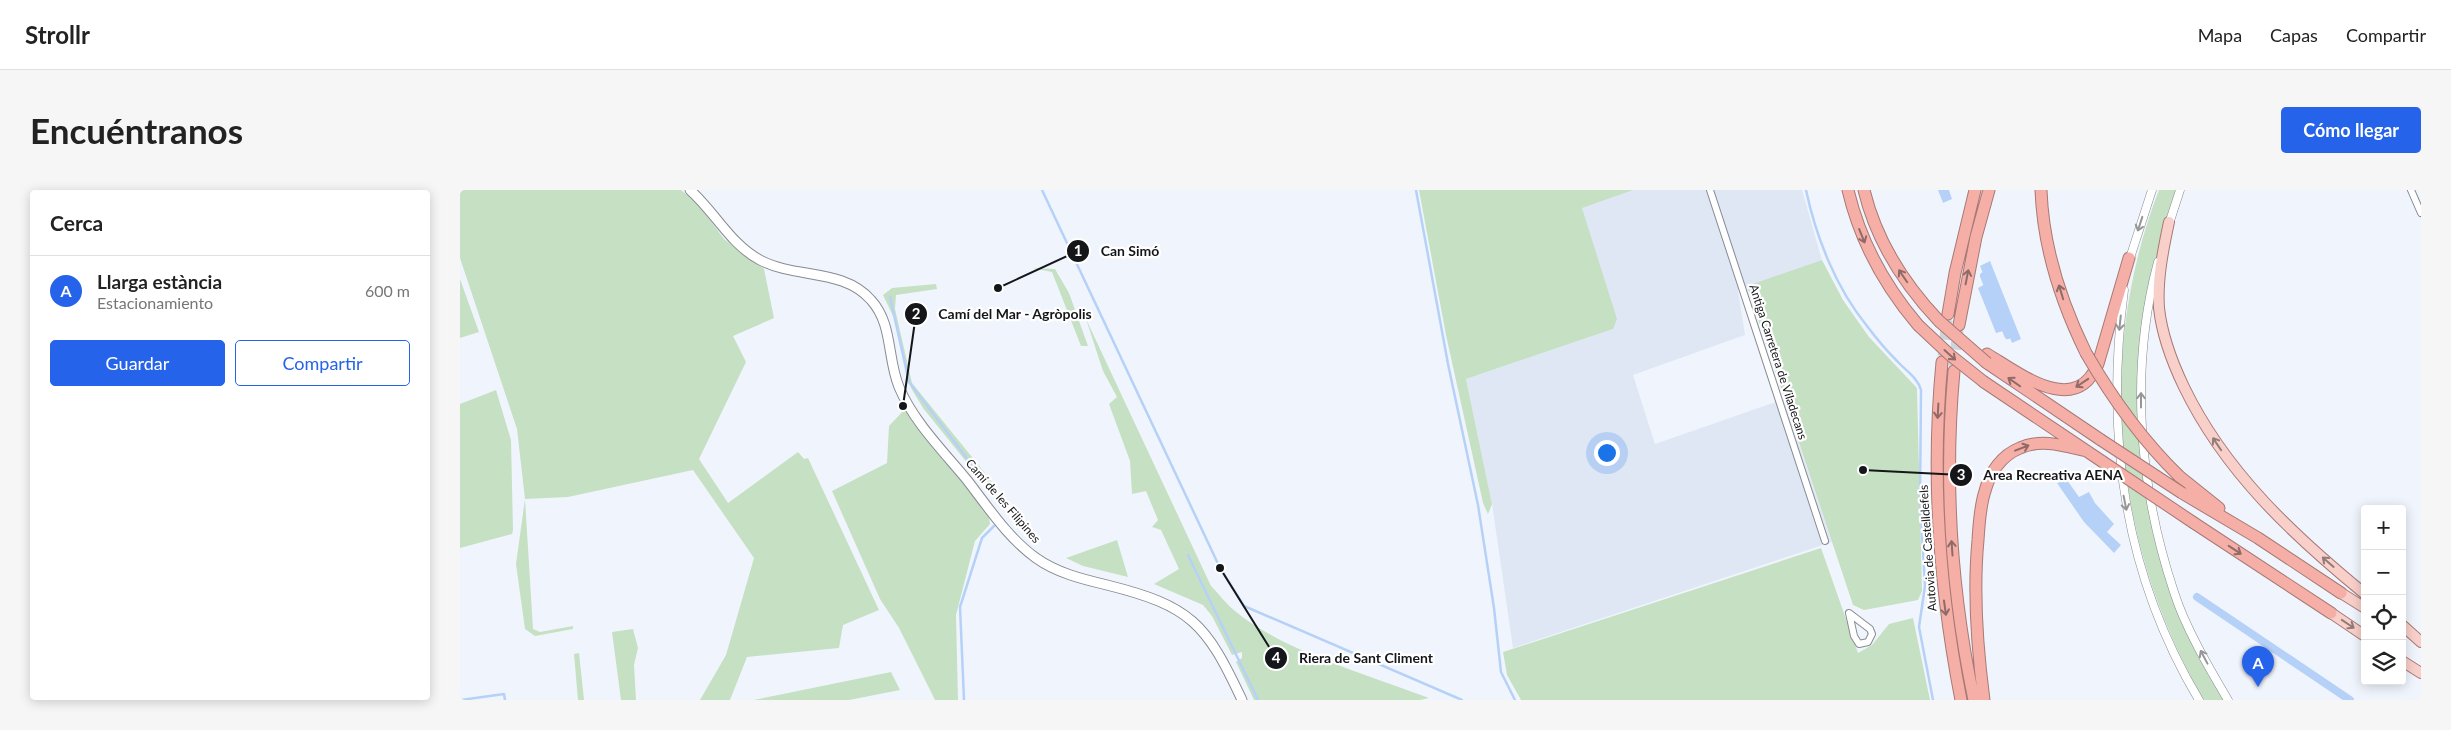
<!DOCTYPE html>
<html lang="es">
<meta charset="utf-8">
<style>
:root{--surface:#fff;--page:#f6f6f6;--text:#222;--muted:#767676;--line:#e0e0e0;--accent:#2563eb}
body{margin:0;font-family:Lato,sans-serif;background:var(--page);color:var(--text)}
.controls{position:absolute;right:15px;bottom:15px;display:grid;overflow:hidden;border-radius:5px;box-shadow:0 2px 12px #0003}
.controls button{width:45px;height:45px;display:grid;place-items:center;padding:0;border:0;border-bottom:1px solid var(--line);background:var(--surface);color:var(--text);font:25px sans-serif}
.you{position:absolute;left:1146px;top:262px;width:18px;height:18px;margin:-12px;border:4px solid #fff;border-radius:50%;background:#1a73e8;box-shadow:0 0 0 8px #1a73e833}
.badge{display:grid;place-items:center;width:32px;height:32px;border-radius:50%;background:var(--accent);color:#fff;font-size:16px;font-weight:700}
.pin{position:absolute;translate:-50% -41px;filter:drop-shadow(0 1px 2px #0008)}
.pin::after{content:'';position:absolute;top:26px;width:18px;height:15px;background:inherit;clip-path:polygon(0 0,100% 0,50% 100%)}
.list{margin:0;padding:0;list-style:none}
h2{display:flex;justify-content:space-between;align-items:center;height:65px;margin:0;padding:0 20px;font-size:21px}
h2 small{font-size:16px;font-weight:400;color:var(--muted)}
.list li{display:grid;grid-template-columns:32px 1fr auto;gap:15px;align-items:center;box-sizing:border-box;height:70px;padding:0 20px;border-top:1px solid var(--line)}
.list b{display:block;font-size:19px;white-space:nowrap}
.list p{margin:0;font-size:16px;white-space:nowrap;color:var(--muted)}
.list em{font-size:16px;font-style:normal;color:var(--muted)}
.actions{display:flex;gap:10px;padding:15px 20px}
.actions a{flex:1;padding:11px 0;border:1px solid var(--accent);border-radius:5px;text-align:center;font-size:18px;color:var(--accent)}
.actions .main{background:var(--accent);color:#fff}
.icon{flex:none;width:28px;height:28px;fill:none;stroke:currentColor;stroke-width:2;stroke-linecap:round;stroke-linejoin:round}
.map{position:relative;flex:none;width:1961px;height:510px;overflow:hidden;border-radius:5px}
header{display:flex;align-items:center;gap:30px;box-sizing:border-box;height:70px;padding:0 25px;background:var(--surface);border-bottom:1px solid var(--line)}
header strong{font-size:24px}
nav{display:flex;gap:28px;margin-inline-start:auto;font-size:18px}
.intro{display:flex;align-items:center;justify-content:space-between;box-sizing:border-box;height:120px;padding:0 30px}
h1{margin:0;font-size:35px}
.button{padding:12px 22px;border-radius:5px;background:var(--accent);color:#fff;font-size:18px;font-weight:700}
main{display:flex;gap:30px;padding:0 30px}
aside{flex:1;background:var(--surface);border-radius:5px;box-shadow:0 2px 12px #0003}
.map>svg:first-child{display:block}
</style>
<header>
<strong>Strollr</strong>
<nav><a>Mapa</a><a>Capas</a><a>Compartir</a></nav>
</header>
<div class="intro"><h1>Encuéntranos</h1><a class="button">Cómo llegar</a></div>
<main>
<aside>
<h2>Cerca<small></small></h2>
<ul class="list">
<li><span class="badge">A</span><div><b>Llarga estància</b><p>Estacionamiento</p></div><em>600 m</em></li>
</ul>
<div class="actions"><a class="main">Guardar</a><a>Compartir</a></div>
</aside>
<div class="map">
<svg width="1961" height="510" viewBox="0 0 1961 510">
<rect width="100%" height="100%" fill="#f0f5fd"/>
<path fill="#dfe7f5" d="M1164 0H1342L1362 70 1278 100 1285 145 1173 185 1195 254 1324 209 1372 352 1053 458 1032 314 1006 189 1153 139 1114 16Z"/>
<path fill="#c6e0c3" d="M0 0H221L238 14 264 49 304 79 314 128 273 146 286 172 239 269 268 313 338 262 344 269 348 268 419 420 383 435 379 458 287 467 270 510H240L266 465 294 368 233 280 108 307 65 309 73 439 80 442 113 436V439L75 446 65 439 56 374 65 309 57 239 0 68Z
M959 0H1173L1122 18 1157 129 1153 139 1006 189 1032 314 1028 324 1023 313 986 145Z
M1699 0H1717C1653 176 1667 349 1764 510H1744C1654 356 1634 168 1699 0Z
M1362 70 1383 110 1409 147 1457 198 1462 401 1458 410 1404 420 1393 415 1287 96Z
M572 78 595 79 609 103 628 156H621L592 82Z
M0 89 19 142 0 148Z
M476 94 477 99 436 105 435 119 452 193 533 293 541 315 463 218 451 198 434 128 423 105 432 98Z
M626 129 751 396C759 404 766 414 775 421 821 460 911 486 969 508L960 510H794L776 472 782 468V462L772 465 752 426 743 415 694 394 719 379 701 340 692 337 698 330 686 301 672 304 670 271 649 214 657 207 643 181Z
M36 200 51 250 53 340 52 344 0 358V214Z
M445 219 529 326 530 334 515 351 496 425 498 510H475L439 438 420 409 372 301 427 273 429 236Z
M657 350 668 387 623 376 606 368Z
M1361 358 1398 463 1412 455 1429 434 1453 428 1470 510H1061L1047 485 1043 462Z
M173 439 178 458 174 475 176 510H161L152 442Z
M119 463 124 510H118L114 464Z
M431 482 440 500 389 510H294Z"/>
<path fill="#b6d1f7" d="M1478 0H1489L1492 9 1483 13Z
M1530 71 1561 149 1552 153 1547 140 1536 143 1518 98 1527 93 1520 76Z
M1607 290 1619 307 1629 302 1635 313 1654 334 1647 342 1661 355 1654 363 1624 332 1597 293Z"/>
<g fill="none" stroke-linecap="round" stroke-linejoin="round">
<path stroke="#b6d1f7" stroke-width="2.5" d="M582 0 760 378 784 416 1002 510
M956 0 988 174 1018 315 1034 418 1041 482 1055 510
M1346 0C1356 47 1376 98 1407 136 1416 148 1426 160 1437 171 1445 180 1458 188 1461 200L1460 310 1465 396 1459 437 1473 510
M430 107 449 192 537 308
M728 365 798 510
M1 510 44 504 45 510
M504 510 500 417 522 348 534 336"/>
<path stroke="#b6d1f7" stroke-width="8" d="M1524 86 1531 103
M1543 132 1548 145
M1737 407 1890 510"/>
<path stroke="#cfd4db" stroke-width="11" stroke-dasharray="11 5.5" stroke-linecap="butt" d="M1483 166 1487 130
M1494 176 1498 140"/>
<defs>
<path id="minor" d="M1250 0 1365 351
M1951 0 1961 23
M1389 423 1410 439 1412 444 1408 452 1399 454 1394 446Z"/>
<path id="tertiary" d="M1708 37 1720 0
M1669 71 1692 0
M1698 72C1669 180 1679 297 1714 402 1725 437 1749 478 1768 510
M1664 100C1645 245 1663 383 1739 510"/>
<path id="secondary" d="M230 0C255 22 270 54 300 70 336 89 383 78 411 110 433 134 427 168 439 197 453 231 484 262 507 290 528 317 548 348 576 368 597 383 622 389 647 395 731 416 746 433 782 510"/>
<path id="primary" d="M1709 32C1703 60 1697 90 1699 118 1702 146 1712 172 1724 197 1765 282 1833 345 1905 404
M1881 403 1905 418
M1871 423 1905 446
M1942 435 1961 452
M1942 471 1961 483"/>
<path id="motorway" d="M1388 0C1400 51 1424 95 1458 135
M1404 0C1416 50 1444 94 1479 131
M1581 0C1583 57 1601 112 1626 163
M1488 124 1495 83 1515 0
M1499 135 1516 47 1529 0
M1527 164C1559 183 1615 228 1638 174L1669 68
M1482 172C1471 286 1479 398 1501 510
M1527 173 1641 250
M1494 181C1484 291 1491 401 1514 510
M1524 192 1643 272
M1719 286 1759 318
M1722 303 1798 348 1881 403
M1734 333 1871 423
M1524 510C1517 457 1513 403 1518 350 1519 334 1520 316 1525 301 1530 282 1542 265 1560 258 1582 248 1605 256 1627 261"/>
</defs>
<use href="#minor" stroke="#878b92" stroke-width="8"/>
<use href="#tertiary" stroke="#878b92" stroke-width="9"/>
<use href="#secondary" stroke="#878b92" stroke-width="11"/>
<use href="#primary" stroke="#a77975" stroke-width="12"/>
<use href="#motorway" stroke="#a77975" stroke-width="13"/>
<use href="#minor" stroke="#fff" stroke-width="6"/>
<use href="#tertiary" stroke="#fff" stroke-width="8"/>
<use href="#secondary" stroke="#fff" stroke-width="9"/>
<use href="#primary" stroke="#f9cfca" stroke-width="10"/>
<use href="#motorway" stroke="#f5afa7" stroke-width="11"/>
<defs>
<path id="motorway-bridge" d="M1479 131 1527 173
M1458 135 1490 165 1524 192
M1626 163C1652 208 1681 249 1719 286
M1641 250 1722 303
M1643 272 1734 333"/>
</defs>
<use href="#motorway-bridge" stroke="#a77975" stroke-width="13" stroke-linecap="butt"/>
<use href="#motorway-bridge" stroke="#f5afa7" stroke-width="11"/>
</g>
<defs><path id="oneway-shaft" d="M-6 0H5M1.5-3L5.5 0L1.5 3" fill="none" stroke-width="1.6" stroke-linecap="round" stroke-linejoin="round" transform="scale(1.25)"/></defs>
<g stroke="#969698">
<use href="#oneway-shaft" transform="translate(1680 34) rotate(108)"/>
<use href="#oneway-shaft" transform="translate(1660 133) rotate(96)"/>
<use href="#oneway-shaft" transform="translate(1681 210) rotate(-90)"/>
<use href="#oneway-shaft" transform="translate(1665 313) rotate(79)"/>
<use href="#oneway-shaft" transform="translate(1744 467) rotate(-118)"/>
</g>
<g stroke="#906a67">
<use href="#oneway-shaft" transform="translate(1402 46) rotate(68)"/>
<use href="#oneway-shaft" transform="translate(1443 86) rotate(-124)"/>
<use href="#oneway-shaft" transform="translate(1507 87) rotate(-79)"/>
<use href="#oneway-shaft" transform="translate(1601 102) rotate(-107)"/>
<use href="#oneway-shaft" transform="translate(1490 165) rotate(42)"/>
<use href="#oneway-shaft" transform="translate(1554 192) rotate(-145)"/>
<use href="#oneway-shaft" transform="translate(1622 193) rotate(146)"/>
<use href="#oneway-shaft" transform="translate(1478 221) rotate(93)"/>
<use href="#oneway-shaft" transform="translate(1562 258) rotate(-21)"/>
<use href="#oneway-shaft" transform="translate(1492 358) rotate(-94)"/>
<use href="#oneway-shaft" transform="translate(1775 360) rotate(33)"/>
<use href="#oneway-shaft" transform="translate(1485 418) rotate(82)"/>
</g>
<g stroke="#927c7a">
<use href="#oneway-shaft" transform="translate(1757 254) rotate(-124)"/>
<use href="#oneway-shaft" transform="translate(1868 372) rotate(-139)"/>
<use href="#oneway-shaft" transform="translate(1888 434) rotate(34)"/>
</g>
<g text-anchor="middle" stroke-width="4.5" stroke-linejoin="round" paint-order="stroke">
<g font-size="12" fill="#151619" stroke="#fff">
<text transform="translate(1318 172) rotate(72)" y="4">Antiga Carretera de Viladecans</text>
<text transform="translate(543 311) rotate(49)" y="4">Camí de les Filipines</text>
<text transform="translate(1468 358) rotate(-94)" y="4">Autovia de Castelldefels</text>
</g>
</g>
<path fill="none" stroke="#151619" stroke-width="2" d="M538 98L618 61M443 216L456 124M1403 280L1501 285M760 378L816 468"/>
<g fill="#151619" stroke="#fff" stroke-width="2">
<circle cx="538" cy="98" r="5"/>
<circle cx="443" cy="216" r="5"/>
<circle cx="1403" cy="280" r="5"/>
<circle cx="760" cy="378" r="5"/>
<circle cx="618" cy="61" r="12"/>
<circle cx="456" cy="124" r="12"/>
<circle cx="1501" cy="285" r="12"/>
<circle cx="816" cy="468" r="12"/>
</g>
<g font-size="15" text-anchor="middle" font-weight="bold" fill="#fff">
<text x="618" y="66">1</text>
<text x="456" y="129">2</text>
<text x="1501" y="290">3</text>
<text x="816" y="473">4</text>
</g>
<g font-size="14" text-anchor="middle" font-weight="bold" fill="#151619" stroke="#fff" stroke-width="4.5" stroke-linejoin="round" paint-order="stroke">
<text x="670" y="66">Can Simó</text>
<text x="555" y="129">Camí del Mar - Agròpolis</text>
<text x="1593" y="290">Area Recreativa AENA</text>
<text x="906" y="473">Riera de Sant Climent</text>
</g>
</svg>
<div class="controls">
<button>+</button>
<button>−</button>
<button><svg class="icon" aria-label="locate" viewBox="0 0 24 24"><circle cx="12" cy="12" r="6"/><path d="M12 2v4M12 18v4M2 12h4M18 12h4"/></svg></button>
<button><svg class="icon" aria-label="layers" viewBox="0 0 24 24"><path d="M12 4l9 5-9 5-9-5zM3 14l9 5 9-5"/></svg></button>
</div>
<div class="you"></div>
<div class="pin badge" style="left:1798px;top:497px">A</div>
</div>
</main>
